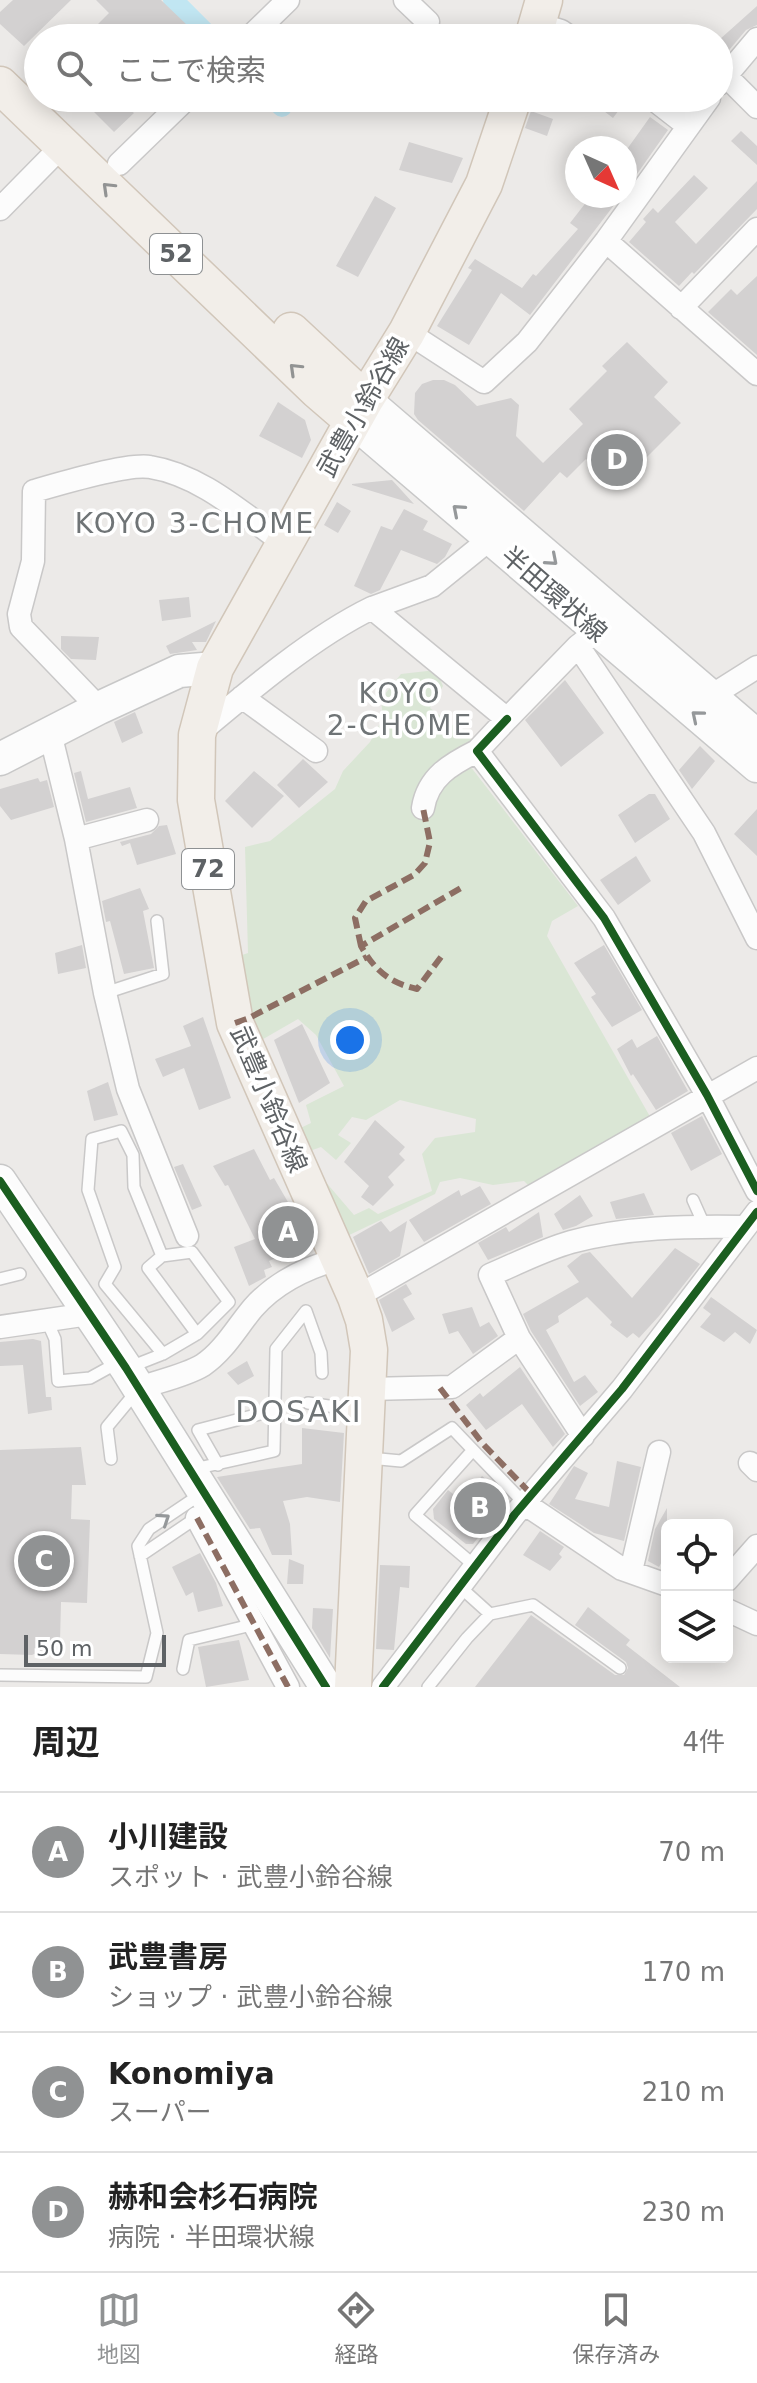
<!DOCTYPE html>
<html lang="ja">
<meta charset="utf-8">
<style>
:root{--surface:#fff;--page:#f6f6f6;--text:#222;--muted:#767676;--line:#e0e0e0;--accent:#909293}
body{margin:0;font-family:"DejaVu Sans","Noto Sans JP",sans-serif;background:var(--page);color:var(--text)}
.controls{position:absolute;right:24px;bottom:24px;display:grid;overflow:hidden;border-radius:12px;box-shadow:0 4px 20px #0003}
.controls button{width:72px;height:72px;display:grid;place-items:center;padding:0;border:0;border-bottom:2px solid var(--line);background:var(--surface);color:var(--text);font:40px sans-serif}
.compass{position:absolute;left:565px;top:136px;width:72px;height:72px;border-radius:50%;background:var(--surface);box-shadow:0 4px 20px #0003;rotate:135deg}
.scale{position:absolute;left:24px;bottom:20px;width:142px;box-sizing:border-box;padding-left:8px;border:4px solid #5e6265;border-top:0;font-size:22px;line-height:28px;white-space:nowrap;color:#5e6265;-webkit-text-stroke:6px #fff;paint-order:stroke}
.you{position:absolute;left:350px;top:1040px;width:28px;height:28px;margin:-20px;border:6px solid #fff;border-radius:50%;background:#1a73e8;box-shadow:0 0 0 12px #1a73e833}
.badge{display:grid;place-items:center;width:52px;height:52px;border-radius:50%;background:var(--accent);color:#fff;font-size:26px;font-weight:700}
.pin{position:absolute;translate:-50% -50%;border:4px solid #fff;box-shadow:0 2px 8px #0006}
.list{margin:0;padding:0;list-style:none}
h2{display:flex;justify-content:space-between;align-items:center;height:104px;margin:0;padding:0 32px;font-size:34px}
h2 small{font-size:26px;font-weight:400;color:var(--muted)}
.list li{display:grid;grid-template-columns:52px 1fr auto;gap:24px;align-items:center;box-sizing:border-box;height:120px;padding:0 32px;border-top:2px solid var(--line)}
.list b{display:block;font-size:30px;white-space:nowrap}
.list p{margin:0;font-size:26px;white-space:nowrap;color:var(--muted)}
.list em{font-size:26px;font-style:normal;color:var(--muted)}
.icon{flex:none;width:44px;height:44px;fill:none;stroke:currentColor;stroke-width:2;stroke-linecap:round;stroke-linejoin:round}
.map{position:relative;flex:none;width:757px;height:1687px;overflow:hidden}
.search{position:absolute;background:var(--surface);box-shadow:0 4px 20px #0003;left:24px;right:24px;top:24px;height:88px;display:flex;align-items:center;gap:20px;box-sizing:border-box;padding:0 28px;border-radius:44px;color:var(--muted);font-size:30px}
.sheet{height:584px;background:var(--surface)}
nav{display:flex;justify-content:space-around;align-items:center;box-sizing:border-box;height:112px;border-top:2px solid var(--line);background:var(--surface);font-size:22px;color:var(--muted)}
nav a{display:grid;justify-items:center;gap:4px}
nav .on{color:var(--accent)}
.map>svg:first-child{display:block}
</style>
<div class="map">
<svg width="757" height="1687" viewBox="0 0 757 1687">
<rect width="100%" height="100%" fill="#eceae8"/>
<path fill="#dae6d5" d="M436 670 443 686 430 708 476 743 467 762 578 906 552 921 547 936 652 1120 532 1189 524 1181 493 1185 460 1178 440 1182 435 1194 343 1238 324 1180 354 1215 369 1208 378 1214 432 1191 422 1154 435 1138 475 1132 476 1119 400 1100 366 1120 352 1117 338 1135 351 1143 336 1160 321 1147 304 1153 294 1131 311 1123 306 1105 344 1086 316 1035 298 1019 258 1042 233 958 248 953 245 847 270 841 335 789 343 771 370 742 383 718 381 699 401 674Z"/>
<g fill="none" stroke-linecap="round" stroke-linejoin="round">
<path stroke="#c1e6f2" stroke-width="20" d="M173 0 211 38
M273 98 282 107"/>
</g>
<path fill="#d3d1d1" d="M13 0H71L24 46 0 24V12Z
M96 0H161L187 25 174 38H100L92 30 109 13Z
M757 6V25L746 30 719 62V40Z
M80 98H132L124 105 134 113 114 132Z
M587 98H628L613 118Z
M531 111 553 119 547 136 525 128Z
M650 117 668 130 625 191V152Z
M741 131 757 146V165L731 141Z
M409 142 463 158 452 183 399 170Z
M694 175 708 188 675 222 696 244 757 181V209L694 274 692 272 679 286 629 242 646 222 643 219 653 208 658 213Z
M375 196 396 208 358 277 336 266Z
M591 196H621L530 315 501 293 469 345 437 326 472 270 468 268 475 259 522 288 533 274 536 276 578 229 570 223Z
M757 276V355L708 312 731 289 737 295Z
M627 342 668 382 654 397 681 423 616 488 586 459 567 478 560 472 524 511 418 420 414 414 415 393 422 384 433 380H444L455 385 477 406 511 398 519 405 516 436 543 463 583 424 569 409 607 371 602 366Z
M278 402 305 420 311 440 302 458 259 436Z
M392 480 414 504 352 485V484Z
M337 502 351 511 338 533 324 525Z
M404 509 428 521 423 530 452 544 445 557 437 564 401 550 380 590 371 594 354 586 381 526 392 530Z
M189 597 191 617 162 621 159 600Z
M216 621 206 642H192L197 650 170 654 166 646Z
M61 636 99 637 96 660 71 659 61 649Z
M565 680 604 733 561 767 525 720Z
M135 712 143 733 122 743 114 722Z
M700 746 715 761 692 789 679 770Z
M303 759 328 782 299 808 277 785Z
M81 771 88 799 130 787 137 808 86 822 74 773Z
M254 771 284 796 252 828 225 801Z
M38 778 40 782 47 780 54 807 11 820 0 806V789Z
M649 794H655L670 819 635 843 618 815Z
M757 809V856L734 834Z
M167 825 176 854 137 865 130 843 122 846 120 842 151 834 159 826Z
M636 856 651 881 618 905 600 880Z
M140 888 149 909 143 911 154 968 124 974 110 921 106 922 102 901Z
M82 945 86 968 58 974 55 953Z
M604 945 642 1010 612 1027 591 997 596 994 574 963Z
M203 1017 231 1098 199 1110 184 1068 163 1077 155 1059 191 1046 183 1026Z
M302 1024 330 1083 299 1103 274 1040Z
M657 1036 688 1091 656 1110 633 1074 631 1076 617 1049 632 1039 637 1048Z
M108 1082 118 1115 94 1121 87 1091Z
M702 1116 722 1154 691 1171 671 1133Z
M375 1120 405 1147 399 1154 405 1160 388 1177 394 1185 373 1206 361 1197 369 1186 344 1162Z
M254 1149 270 1180 274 1178 292 1209 307 1244 269 1261 272 1267 264 1270 266 1277 249 1286 234 1247 255 1239 228 1185 225 1186 213 1166Z
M183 1164 202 1206 192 1210 174 1167Z
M480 1186 491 1204 424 1242 409 1220 459 1190 461 1196Z
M644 1193 654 1215 616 1219 610 1202Z
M580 1195 593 1216 576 1226 563 1230 554 1214Z
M539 1212 543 1237 488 1260 478 1243 506 1227 509 1232Z
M381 1221 390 1232 407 1221 400 1256 369 1274 353 1237Z
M675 1248 700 1264 659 1316 639 1338 633 1333 627 1338 610 1325 612 1322 587 1297 558 1316 559 1322 546 1330 574 1382 585 1375 598 1392 580 1406 531 1331 523 1314 579 1282 567 1266 582 1254 590 1252 632 1298Z
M406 1284 412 1294 403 1299 415 1319 392 1332 379 1300Z
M711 1297 757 1330 750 1344 735 1332 724 1342 700 1327 711 1314 703 1308Z
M472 1307 480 1327 489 1322 498 1336 473 1354 458 1331 449 1334 442 1314Z
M33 1339 41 1341 46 1397H51L52 1410 28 1414 23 1365 0 1366V1342Z
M247 1361 254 1376 238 1385 227 1373Z
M520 1367 565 1434 553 1447 522 1404 486 1430 466 1405 480 1393 483 1397Z
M302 1428 344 1433 340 1502 307 1497 283 1501 290 1524 292 1555H272L260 1528 250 1529 217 1477 302 1464Z
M81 1447 86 1485H72L71 1519 90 1520 87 1603 61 1602 60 1642 32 1655 0 1654V1450Z
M617 1461 641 1467 624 1541 594 1533 549 1504 574 1466 588 1473 575 1499 609 1507Z
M482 1476 509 1499 473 1544H466L434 1519 433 1509 448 1490 462 1501Z
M667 1508V1552L659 1567 648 1561 655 1529Z
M540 1531 564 1547 559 1554 562 1557 550 1571 523 1555Z
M200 1553 216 1583 223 1606 198 1612 193 1592 186 1596 172 1567Z
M289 1559 304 1565 303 1584H287Z
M380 1565 410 1566 409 1588 400 1587 394 1650 376 1649Z
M588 1607 630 1640 626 1645 680 1687H475L531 1615 615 1675H624L628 1668 626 1662 575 1625Z
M313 1608 333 1609 330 1658 312 1628Z
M239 1640 249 1680 206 1687 198 1647Z"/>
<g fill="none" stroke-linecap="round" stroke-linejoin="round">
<defs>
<path id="lane" d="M105 993 163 974 157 921
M693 1200 705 1227
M162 1256 192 1252 229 1302 197 1334
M0 1279 20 1274
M47 1321 55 1339 58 1381 90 1378 119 1362
M130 1367 163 1354 197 1334 148 1268 162 1256 134 1187 133 1155 121 1131 92 1139 88 1190 115 1267 105 1284 163 1354
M308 1403 363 1411
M369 1458 401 1461 452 1428 473 1450
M111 1459 107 1427 136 1392
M218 1465 198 1430 275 1410
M194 1469 274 1451 276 1349 306 1311 321 1353 322 1373
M140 1556 199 1516
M475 1566 415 1515 473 1450 525 1504
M459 1586 490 1614 533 1605 620 1668
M183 1669 189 1640 255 1624
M0 1675 146 1677 157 1633 138 1546 149 1529 201 1494
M428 1687 467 1638 490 1614"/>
<path id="street" d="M405 0 428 22
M538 24 561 31 571 38
M249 38 288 0
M725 75 757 107
M719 84 757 39
M652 98 688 126
M119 164 187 98
M0 209 63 145
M606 241 757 374
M681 308 757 229
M407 332 484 382 527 342 606 241 709 98
M372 608 432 586 490 539
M587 639 578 646 704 833 757 938
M711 696 757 667
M242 697 316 751
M99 708 21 627 19 614 33 561 34 491C58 484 128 463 150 467 201 475 243 514 284 543
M507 719 477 751 604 918 707 1095 757 1191
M50 733 76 839 105 993 128 1089 187 1236
M199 733C249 691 314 636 372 608L507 719 578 646
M423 808C428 777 451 764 477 751
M76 839 147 820
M356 1297 757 1068
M0 1327 89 1314
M139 1388C159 1381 185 1376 203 1365 224 1351 237 1327 253 1308 276 1282 305 1268 338 1259
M369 1389 452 1387 519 1338
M583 1436 519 1338 490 1275C516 1264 543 1250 571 1242 626 1227 687 1226 744 1227
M750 1463 757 1470
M525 1504 622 1569 667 1585
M197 1518 288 1687
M631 1571 659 1452
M727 1580 757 1546
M727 1610 757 1624
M383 1687 515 1514 622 1389 757 1212"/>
<path id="secondary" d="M365 400 757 736
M353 421 757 766
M0 759 99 708 179 671 215 668
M0 1181 126 1368 326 1687"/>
<path id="primary" d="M533 38 544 0
M0 85 317 390 353 421
M291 331 365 400
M353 1687 369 1350 364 1320 356 1297 235 1023 196 800 197 735 215 668 365 400 407 332 484 184 513 98"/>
</defs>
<use href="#lane" stroke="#c9c8c8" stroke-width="14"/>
<use href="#street" stroke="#c9c8c8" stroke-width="25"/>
<use href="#secondary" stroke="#c8c8c8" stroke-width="35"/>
<use href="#primary" stroke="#d1c6b9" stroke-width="39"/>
<use href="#lane" stroke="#fcfcfc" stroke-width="11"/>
<use href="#street" stroke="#fcfcfc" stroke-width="22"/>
<use href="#secondary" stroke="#fcfcfc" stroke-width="32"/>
<use href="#primary" stroke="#f2eee9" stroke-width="36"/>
<path stroke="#8d6e63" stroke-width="6" stroke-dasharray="12 6" stroke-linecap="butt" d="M361 946 355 918 366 901 414 875 425 863 430 842 423 808
M441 957 417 989C390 983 375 971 361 946L461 888
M235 1023 247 1019 367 957
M440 1388 483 1444 533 1496
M197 1518 288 1687"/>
<defs>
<path id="cycleway" d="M507 719 477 751 604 918 707 1095 757 1191
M0 1181 126 1368 326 1687
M383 1687 515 1514 622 1389 757 1212"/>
</defs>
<use href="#cycleway" stroke="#fff" stroke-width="13"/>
<use href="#cycleway" stroke="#1b5e20" stroke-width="8"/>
</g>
<defs><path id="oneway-chevron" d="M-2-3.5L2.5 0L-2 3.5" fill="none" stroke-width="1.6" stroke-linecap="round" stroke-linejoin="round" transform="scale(2)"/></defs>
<g stroke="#929393">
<use href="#oneway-chevron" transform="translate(108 188) rotate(-136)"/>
<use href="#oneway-chevron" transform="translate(295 369) rotate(-136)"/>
</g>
<g stroke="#95989a">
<use href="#oneway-chevron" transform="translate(458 510) rotate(-139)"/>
<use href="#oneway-chevron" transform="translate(552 560) rotate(41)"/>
<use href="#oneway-chevron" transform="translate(697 716) rotate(-140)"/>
<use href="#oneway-chevron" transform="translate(164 1519) rotate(-34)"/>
</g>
<g text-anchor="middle" stroke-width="7" stroke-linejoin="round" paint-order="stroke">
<g fill="#fff" stroke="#8e9193" stroke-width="2">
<rect x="150" y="234" width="52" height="40" rx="6"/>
<rect x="182" y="849" width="52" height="40" rx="6"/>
</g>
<g font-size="24" font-weight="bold" fill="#5e6265">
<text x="176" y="262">52</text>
<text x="208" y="877">72</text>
</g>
<g font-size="26" fill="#5e6265" stroke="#fff">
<text transform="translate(363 407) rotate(-60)" y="9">武豊小鈴谷線</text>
<text transform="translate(554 594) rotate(41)" y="9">半田環状線</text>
<text transform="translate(269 1099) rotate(67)" y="9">武豊小鈴谷線</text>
</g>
<g font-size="28" letter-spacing="2" fill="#6f7476" stroke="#fff">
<text x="195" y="533">KOYO 3-CHOME</text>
<text x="400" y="703">KOYO<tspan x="400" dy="32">2-CHOME</tspan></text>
</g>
<g font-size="30" letter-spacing="2" fill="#6f7476" stroke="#fff">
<text x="299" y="1422">DOSAKI</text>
</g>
</g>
</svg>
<div class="controls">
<button><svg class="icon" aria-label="locate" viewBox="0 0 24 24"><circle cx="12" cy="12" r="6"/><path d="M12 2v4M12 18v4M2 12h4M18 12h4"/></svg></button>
<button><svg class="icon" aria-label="layers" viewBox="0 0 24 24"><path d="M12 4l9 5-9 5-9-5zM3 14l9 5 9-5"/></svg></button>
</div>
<svg class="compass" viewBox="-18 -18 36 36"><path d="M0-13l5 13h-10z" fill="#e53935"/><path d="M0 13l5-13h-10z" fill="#767676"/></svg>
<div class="scale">50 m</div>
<div class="you"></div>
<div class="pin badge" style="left:288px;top:1232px">A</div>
<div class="pin badge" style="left:480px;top:1508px">B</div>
<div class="pin badge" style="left:44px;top:1561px">C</div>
<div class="pin badge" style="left:617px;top:460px">D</div>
<div class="search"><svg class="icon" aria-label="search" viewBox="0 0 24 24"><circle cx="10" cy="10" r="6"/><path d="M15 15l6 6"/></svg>ここで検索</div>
</div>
<section class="sheet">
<h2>周辺<small>4件</small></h2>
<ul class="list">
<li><span class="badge">A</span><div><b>小川建設</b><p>スポット · 武豊小鈴谷線</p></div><em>70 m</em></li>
<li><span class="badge">B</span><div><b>武豊書房</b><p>ショップ · 武豊小鈴谷線</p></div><em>170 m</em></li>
<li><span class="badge">C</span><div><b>Konomiya</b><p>スーパー</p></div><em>210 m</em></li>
<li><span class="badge">D</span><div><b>赫和会杉石病院</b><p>病院 · 半田環状線</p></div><em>230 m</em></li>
</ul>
</section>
<nav>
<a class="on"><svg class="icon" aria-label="map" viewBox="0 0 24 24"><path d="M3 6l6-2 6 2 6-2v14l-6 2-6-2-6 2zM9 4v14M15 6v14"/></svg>地図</a>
<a><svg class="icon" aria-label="directions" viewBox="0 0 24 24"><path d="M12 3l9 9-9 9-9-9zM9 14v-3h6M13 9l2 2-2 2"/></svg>経路</a>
<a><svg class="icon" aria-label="saved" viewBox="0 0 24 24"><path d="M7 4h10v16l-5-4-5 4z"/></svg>保存済み</a>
</nav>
